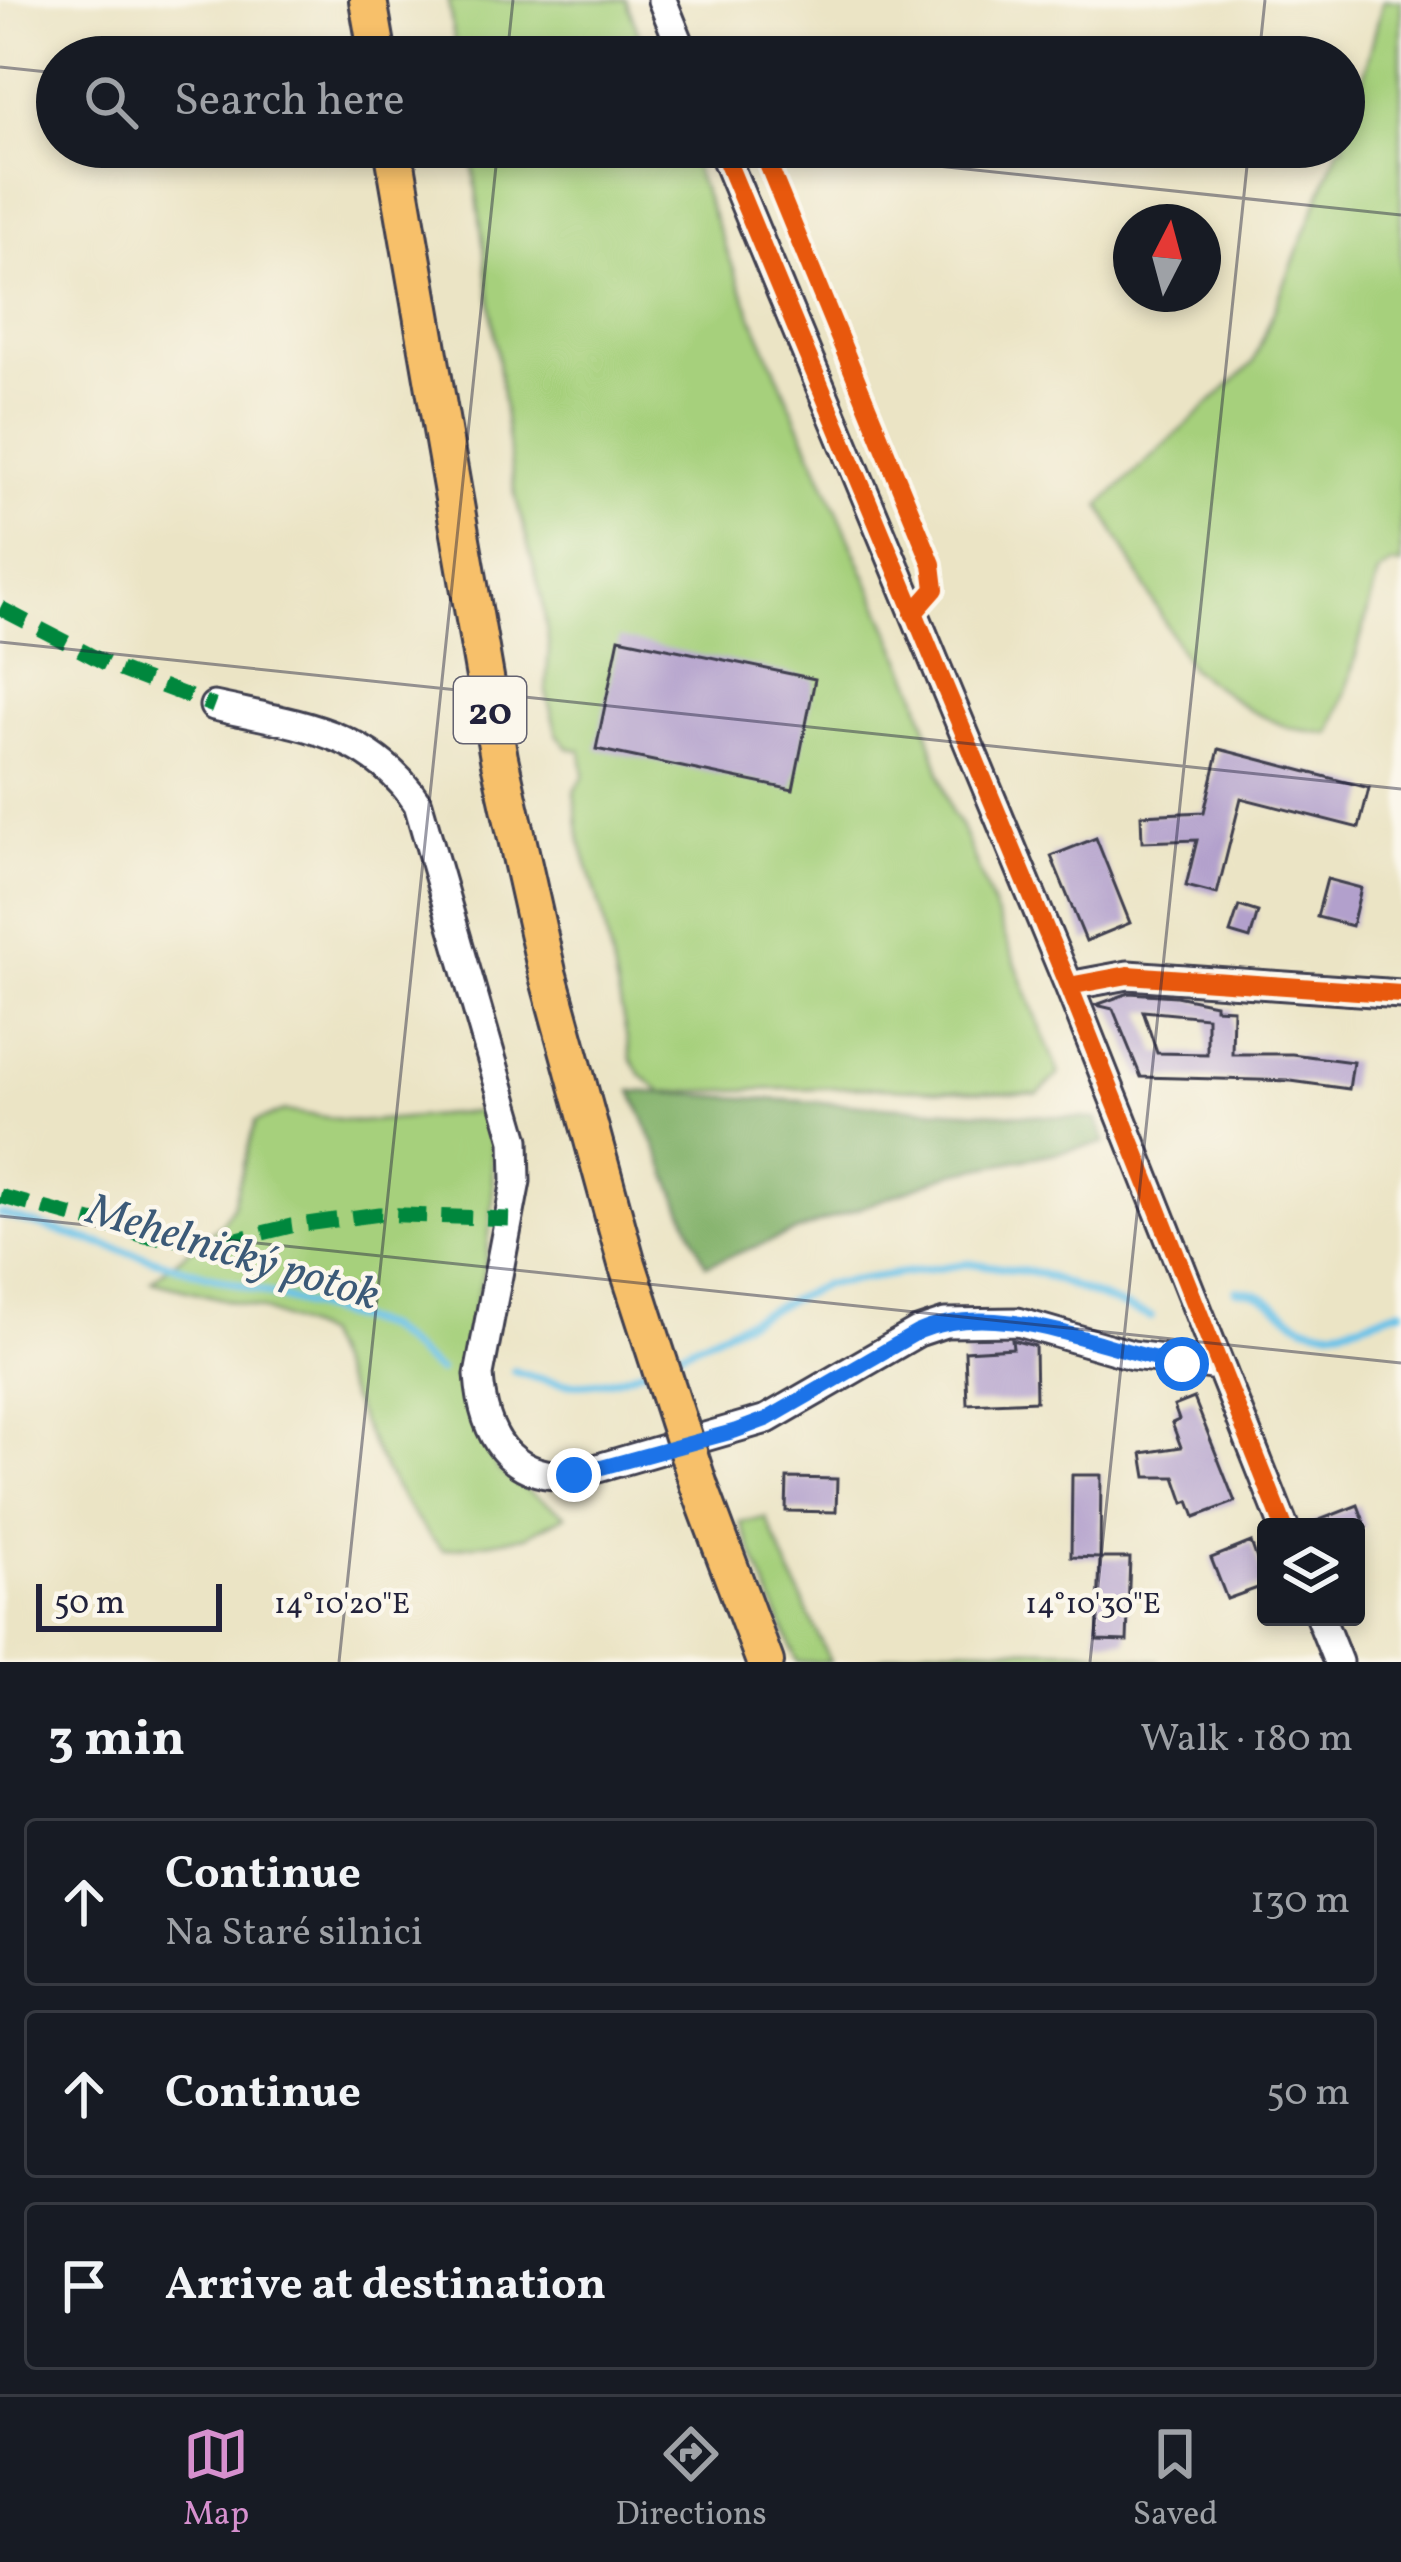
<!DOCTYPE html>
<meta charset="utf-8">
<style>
:root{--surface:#171b24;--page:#242831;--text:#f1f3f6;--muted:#9ea1a6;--line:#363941;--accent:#d690ce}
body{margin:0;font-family:Vollkorn,serif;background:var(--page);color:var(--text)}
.controls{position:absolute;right:36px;bottom:36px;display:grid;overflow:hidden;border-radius:12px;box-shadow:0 6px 18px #0003}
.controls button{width:108px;height:108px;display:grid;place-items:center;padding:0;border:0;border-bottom:3px solid var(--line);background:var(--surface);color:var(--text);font:60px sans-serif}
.compass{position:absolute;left:1113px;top:204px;width:108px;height:108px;border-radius:50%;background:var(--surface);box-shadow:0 6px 18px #0003;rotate:6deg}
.scale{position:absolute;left:36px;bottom:30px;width:186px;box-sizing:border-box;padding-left:12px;border:6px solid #22223b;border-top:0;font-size:33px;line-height:42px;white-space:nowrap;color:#22223b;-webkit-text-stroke:9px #fbf7ec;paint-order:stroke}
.stop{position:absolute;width:36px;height:36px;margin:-27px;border:9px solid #1a73e8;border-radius:50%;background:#fff}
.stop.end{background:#1a73e8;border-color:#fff;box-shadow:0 3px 12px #0008}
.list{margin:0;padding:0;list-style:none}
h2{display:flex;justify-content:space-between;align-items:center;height:156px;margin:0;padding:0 48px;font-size:51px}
h2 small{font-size:39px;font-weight:400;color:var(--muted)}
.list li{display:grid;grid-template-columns:78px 1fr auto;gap:36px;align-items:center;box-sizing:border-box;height:168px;margin:0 24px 24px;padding:0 24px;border:3px solid var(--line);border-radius:12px}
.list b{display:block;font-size:45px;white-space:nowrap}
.list p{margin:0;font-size:39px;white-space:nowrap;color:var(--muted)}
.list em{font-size:39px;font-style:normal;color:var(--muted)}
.icon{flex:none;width:66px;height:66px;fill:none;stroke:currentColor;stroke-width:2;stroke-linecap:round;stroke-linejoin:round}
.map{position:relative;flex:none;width:1401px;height:1662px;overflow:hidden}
.search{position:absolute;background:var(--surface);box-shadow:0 6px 18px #0003;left:36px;right:36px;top:36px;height:132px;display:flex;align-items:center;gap:30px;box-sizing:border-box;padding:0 42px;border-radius:66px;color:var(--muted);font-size:45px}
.sheet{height:732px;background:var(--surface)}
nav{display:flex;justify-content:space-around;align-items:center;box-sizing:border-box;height:168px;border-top:3px solid var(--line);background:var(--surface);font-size:33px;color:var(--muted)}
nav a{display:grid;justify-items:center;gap:6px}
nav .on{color:var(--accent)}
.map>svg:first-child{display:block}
</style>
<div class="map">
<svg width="1401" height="1662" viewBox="0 0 1401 1662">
<rect width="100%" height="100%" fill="#fbf7ec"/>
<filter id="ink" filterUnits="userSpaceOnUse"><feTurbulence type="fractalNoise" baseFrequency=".00833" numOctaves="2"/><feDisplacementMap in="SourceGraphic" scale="24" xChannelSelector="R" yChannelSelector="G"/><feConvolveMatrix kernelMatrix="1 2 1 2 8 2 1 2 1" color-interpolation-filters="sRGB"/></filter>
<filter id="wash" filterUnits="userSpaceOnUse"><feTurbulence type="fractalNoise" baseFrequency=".004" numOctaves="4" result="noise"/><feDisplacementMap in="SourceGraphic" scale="48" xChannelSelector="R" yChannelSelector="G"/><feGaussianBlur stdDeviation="2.7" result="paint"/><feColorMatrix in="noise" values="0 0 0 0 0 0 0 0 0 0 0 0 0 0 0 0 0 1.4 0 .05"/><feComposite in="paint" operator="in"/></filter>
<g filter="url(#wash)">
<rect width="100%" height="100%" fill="#ebe4c5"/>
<path fill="#a6d07c" stroke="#64795c" stroke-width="3" d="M448 0H626L648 57H457Z
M1383 0H1401V565L1392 564 1378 574 1347 688 1330 734 1289 728 1247 709 1190 668 1100 505 1253 363 1339 147H1344V135L1359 95Z
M471 147H686L757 328 916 691 952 814 961 825 1059 1074 1038 1094 860 1087 662 1092 641 1075 631 1059 602 912 580 841 574 793 584 775 581 750 568 748 557 734 546 692 549 647 542 599 514 490Z
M284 1111 359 1122 486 1111 492 1149 493 1201 486 1262 464 1352 472 1421 499 1472 566 1515 526 1536 443 1550C386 1494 356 1407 322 1334L262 1309 151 1281 220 1225 233 1205 255 1122Z
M766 1518 830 1662H797L740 1522Z
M928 1647 1081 1650 1160 1662H864Z"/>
<path fill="#84b26c" stroke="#536a54" stroke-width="3" d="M632 1091 1097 1119 1105 1143 954 1173 706 1265Z"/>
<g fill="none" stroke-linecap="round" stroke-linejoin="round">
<path stroke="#6bc2e8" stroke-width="8" d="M0 1214 385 1328 438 1371
M1236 1290C1273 1292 1275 1312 1305 1325 1333 1337 1373 1318 1401 1310
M669 1357 823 1285 971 1263 1041 1274 1151 1317
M514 1371C564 1389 601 1389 650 1366"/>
</g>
<g id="blocks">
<path fill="#b2a0cc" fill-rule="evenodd" d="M619 638 815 679 793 790 596 749Z
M1219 749 1369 788 1359 828 1241 798 1217 894 1186 886 1197 840 1142 842 1141 815 1204 812Z
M1096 838 1130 923 1086 941 1051 856Z
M1327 879 1361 888 1352 926 1317 917Z
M1239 906 1258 912 1250 939 1230 933Z
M1129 993 1176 996 1215 1004V1008L1233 1009 1232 1054H1292L1353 1062 1349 1089 1291 1081 1141 1077 1113 1009 1096 1005ZM1143 1011 1207 1017V1054L1157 1053Z
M1012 1340 1035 1346 1036 1401 967 1404 965 1351 1013 1348Z
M1194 1398 1235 1502 1195 1517 1189 1501 1184 1503 1175 1477H1146L1142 1453 1181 1447 1172 1423 1179 1420 1174 1406Z
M1072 1475H1101L1100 1558 1071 1557Z
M787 1478 837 1479 836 1512 786 1511Z
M1358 1505 1366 1527H1304V1526Z
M1251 1542 1266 1585 1227 1599 1211 1558Z
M1100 1558H1130L1127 1641 1097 1640Z"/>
</g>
</g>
<g filter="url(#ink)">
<use href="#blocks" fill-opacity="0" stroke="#403f50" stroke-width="3"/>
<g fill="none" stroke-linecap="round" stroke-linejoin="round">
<defs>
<path id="minor" d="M662 0 685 57
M721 147 1069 986 1284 1527
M214 706C294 724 370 730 418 804L515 1140 516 1181 479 1375C483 1434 509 1481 574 1475L767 1419 918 1332 945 1323 1018 1322 1132 1355 1220 1366
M1069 986 1128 975 1401 994
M1320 1617 1338 1662"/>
<path id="major" d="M368 0 378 57
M393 147 499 758 547 972 627 1264
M699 1486 765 1662"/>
</defs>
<use href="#minor" stroke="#403f50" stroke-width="33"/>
<use href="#major" stroke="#403f50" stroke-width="42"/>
<use href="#minor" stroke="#fff" stroke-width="27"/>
<use href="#major" stroke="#f7c06b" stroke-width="36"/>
<defs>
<path id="major-bridge" d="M627 1264 699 1486"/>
</defs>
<use href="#major-bridge" stroke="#403f50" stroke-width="42" stroke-linecap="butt"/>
<use href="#major-bridge" stroke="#f7c06b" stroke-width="36"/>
<path stroke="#00873e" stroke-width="15" stroke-dasharray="30 15" stroke-linecap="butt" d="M0 608 117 669 214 706
M0 1196 146 1236 217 1244 291 1226 379 1214 509 1219"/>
<defs>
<path id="cycleway" d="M721 147 1069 986 1284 1527
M761 147 932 564 935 589 913 614
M1069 986 1128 975 1401 994"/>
</defs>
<use href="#cycleway" stroke="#fbf7ec" stroke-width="26"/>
<use href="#cycleway" stroke="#e8590c" stroke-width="18"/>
</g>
</g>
<g fill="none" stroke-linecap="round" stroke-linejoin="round" filter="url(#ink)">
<path stroke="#1a73e8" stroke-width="15" d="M574 1475 735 1431 767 1419 918 1332C1000 1296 1100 1350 1182 1364"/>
</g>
<path fill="none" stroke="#22223b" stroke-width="3" stroke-opacity="0.45" d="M507 57 513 0M1259 57 1265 0M0 67 57 73M757 147 1401 215M0 642 1401 789M0 1216 1401 1363M339 1662 498 147M1090 1662 1249 147"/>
<g text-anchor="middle" stroke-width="9" stroke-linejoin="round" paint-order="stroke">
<rect fill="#fbf7ec" stroke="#636270" stroke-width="3" x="454" y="677" width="72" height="66" rx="9"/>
<g font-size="39" font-weight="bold" fill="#22223b">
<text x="490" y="724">20</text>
</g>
<g font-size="45" font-style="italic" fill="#3c5a78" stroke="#fbf7ec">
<text transform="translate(234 1250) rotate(17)" y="16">Mehelnický potok</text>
</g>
</g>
<g font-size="30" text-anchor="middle" fill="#22223b" stroke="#fbf7ec" stroke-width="9" stroke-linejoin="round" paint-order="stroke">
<text x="342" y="1613">14°10'20"E</text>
<text x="1093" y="1613">14°10'30"E</text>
</g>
</svg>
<div class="controls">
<button><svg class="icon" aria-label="layers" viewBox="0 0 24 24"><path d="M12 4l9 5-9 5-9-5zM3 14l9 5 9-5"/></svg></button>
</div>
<svg class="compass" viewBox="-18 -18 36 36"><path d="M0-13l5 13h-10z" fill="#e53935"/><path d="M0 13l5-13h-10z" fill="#9ea1a6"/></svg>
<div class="scale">50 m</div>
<div class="stop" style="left:1182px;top:1364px"></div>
<div class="stop end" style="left:574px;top:1475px"></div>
<div class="search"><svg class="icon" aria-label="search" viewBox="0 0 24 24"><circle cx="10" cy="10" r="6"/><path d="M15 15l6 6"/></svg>Search here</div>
</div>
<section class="sheet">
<h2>3 min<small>Walk · 180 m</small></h2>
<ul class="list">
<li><svg class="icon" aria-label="ahead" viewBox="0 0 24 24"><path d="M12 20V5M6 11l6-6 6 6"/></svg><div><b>Continue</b><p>Na Staré silnici</p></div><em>130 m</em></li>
<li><svg class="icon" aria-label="ahead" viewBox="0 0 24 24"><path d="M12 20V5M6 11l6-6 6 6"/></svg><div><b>Continue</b></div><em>50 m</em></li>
<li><svg class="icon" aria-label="arrive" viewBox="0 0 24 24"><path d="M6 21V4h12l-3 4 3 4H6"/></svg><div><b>Arrive at destination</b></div></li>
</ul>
</section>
<nav>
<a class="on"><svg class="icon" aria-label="map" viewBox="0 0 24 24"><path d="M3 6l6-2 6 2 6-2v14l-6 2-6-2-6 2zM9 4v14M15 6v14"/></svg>Map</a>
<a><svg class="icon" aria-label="directions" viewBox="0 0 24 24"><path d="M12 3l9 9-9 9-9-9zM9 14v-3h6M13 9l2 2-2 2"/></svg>Directions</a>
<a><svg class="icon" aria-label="saved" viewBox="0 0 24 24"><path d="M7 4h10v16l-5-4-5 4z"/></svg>Saved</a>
</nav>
